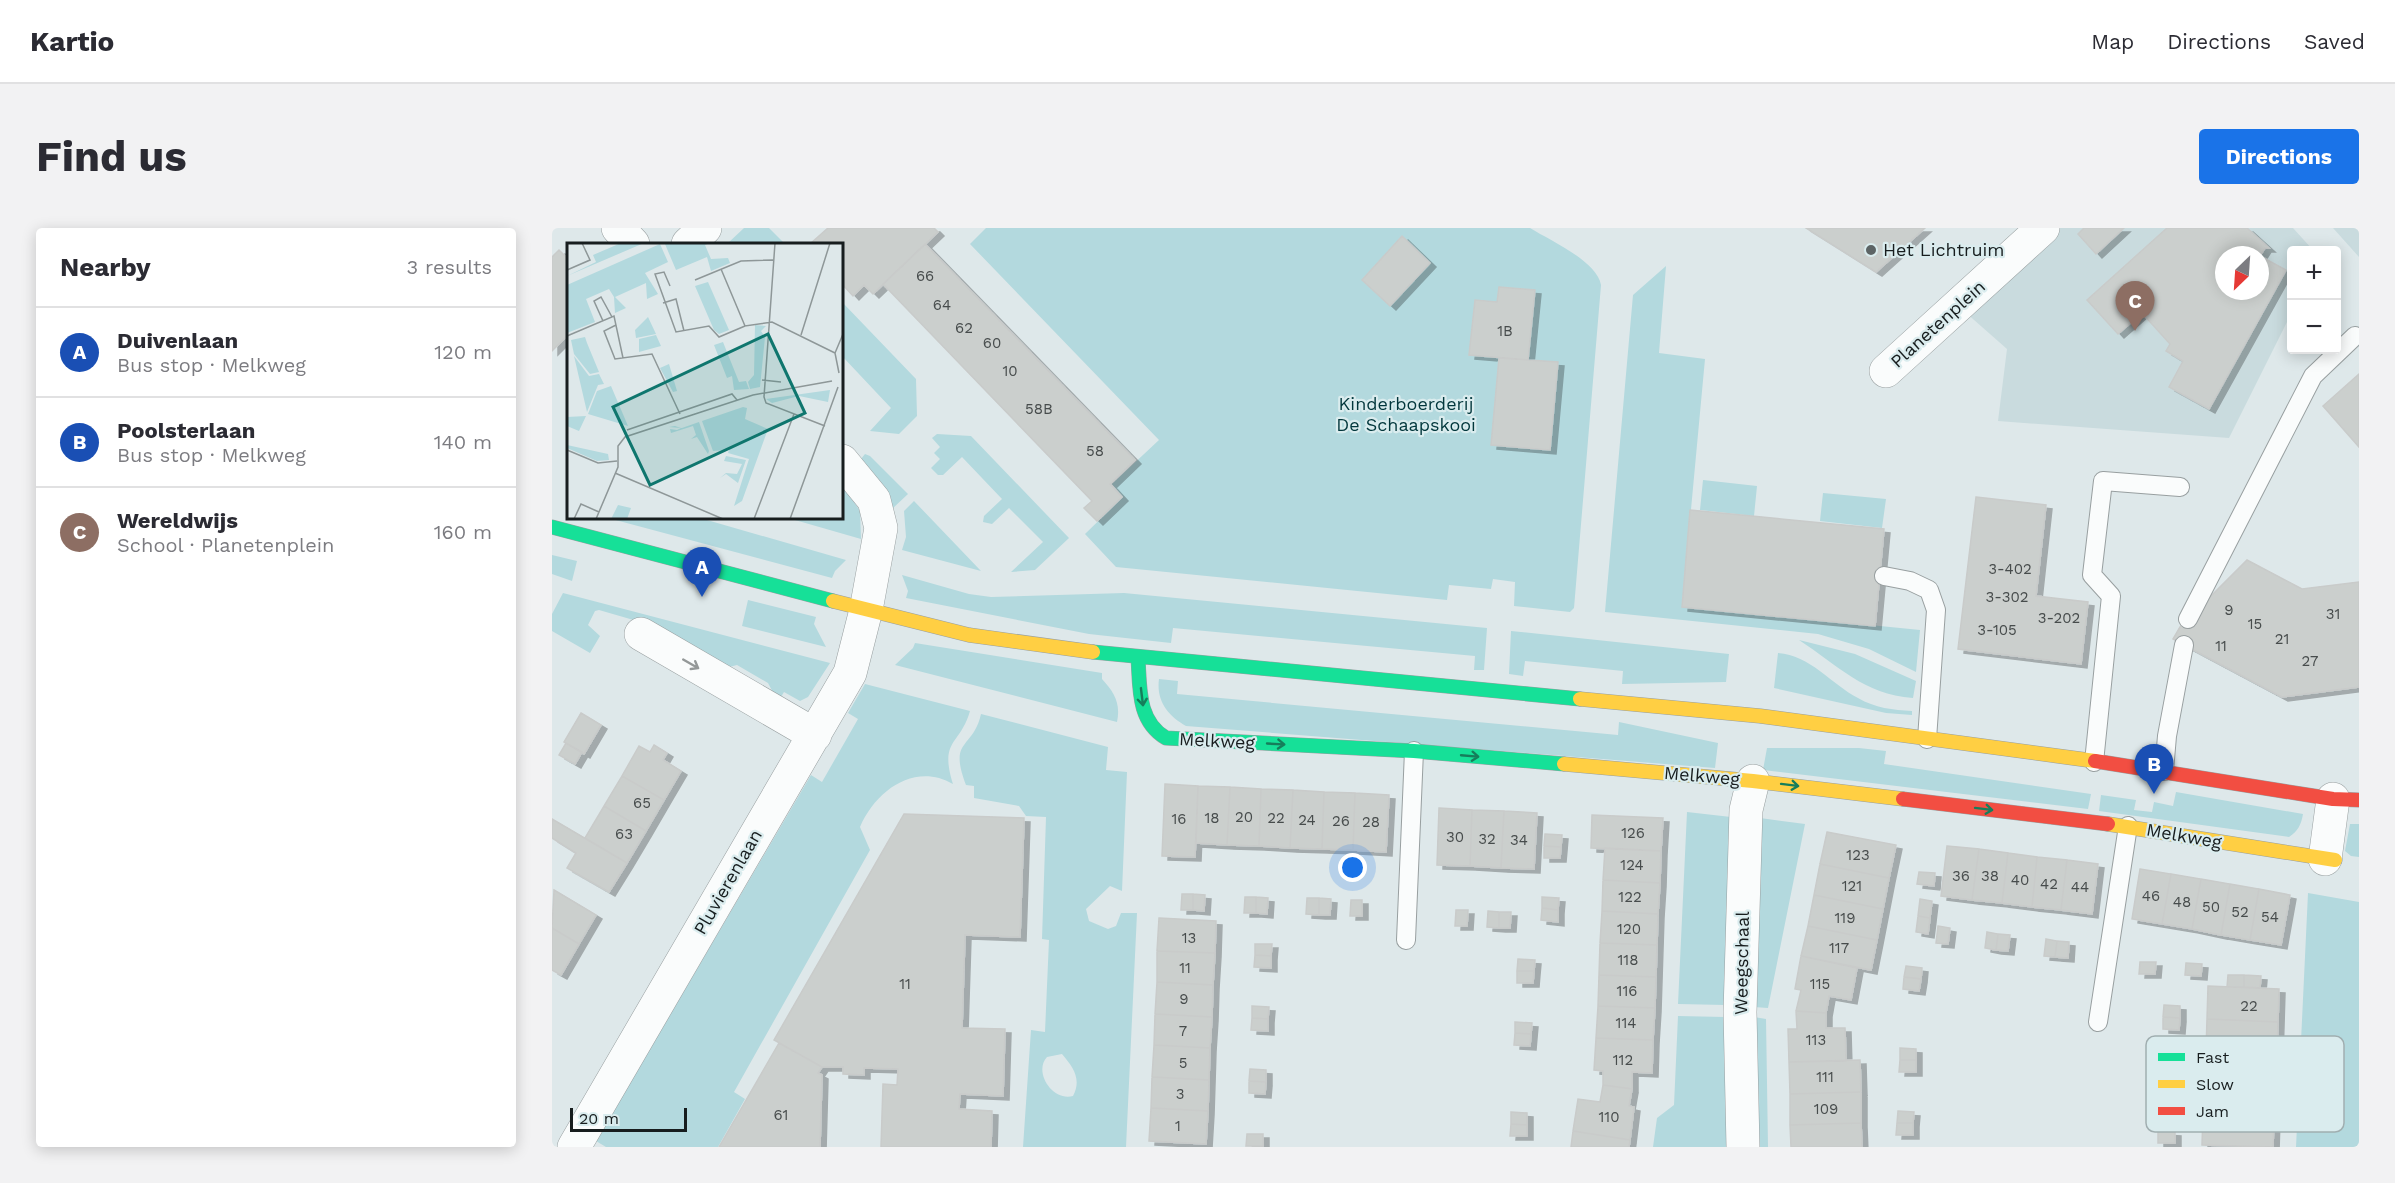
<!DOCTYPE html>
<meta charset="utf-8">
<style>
:root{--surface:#fff;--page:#f2f2f3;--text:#2b2b33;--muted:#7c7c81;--line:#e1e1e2;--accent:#1a73e8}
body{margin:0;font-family:"Work Sans",sans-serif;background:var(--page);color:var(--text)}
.controls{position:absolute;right:18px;top:18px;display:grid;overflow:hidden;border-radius:6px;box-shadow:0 3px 15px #0003}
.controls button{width:54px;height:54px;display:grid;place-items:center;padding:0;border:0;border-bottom:2px solid var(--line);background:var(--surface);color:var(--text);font:30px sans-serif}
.compass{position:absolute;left:1663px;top:18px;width:54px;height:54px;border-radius:50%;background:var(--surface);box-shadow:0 3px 15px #0003;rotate:205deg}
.scale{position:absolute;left:18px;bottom:15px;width:117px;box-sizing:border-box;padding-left:6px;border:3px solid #171d1e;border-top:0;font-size:16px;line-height:21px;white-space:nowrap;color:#171d1e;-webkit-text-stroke:4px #daecee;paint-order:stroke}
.you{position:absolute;left:801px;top:640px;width:21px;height:21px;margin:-15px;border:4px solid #fff;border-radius:50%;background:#1a73e8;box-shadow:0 0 0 9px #1a73e833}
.badge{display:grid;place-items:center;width:39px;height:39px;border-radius:50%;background:var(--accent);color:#fff;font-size:20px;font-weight:700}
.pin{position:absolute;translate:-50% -50px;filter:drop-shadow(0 2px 3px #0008)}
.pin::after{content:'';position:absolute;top:32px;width:21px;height:18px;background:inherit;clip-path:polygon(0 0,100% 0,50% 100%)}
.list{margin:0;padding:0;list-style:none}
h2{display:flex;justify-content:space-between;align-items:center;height:78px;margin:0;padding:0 24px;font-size:26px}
h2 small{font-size:20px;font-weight:400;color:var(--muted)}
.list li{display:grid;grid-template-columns:39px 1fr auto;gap:18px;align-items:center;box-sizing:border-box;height:90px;padding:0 24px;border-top:2px solid var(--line)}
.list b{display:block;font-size:22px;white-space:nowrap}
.list p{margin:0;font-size:20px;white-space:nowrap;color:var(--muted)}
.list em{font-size:20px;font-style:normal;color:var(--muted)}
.map{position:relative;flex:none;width:1807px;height:919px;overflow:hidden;border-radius:6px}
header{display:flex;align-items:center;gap:36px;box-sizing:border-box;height:84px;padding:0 30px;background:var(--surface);border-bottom:2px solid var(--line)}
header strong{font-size:28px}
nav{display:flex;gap:33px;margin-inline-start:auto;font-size:21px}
.intro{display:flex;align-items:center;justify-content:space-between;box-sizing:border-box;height:144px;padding:0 36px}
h1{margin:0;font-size:42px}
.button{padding:15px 27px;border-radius:6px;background:var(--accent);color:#fff;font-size:21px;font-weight:700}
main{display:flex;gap:36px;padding:0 36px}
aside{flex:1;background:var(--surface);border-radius:6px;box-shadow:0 3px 15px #0003}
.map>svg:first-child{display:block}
</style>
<header>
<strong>Kartio</strong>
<nav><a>Map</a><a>Directions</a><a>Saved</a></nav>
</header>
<div class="intro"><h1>Find us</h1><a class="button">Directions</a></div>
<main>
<aside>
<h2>Nearby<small>3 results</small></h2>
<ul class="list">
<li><span class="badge" style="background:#1a4fb4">A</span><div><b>Duivenlaan</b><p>Bus stop · Melkweg</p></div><em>120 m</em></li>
<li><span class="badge" style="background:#1a4fb4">B</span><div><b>Poolsterlaan</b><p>Bus stop · Melkweg</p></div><em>140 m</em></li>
<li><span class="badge" style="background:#8d6e63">C</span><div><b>Wereldwijs</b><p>School · Planetenplein</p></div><em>160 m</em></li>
</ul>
</aside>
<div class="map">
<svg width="1807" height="919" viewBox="0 0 1807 919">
<defs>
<filter id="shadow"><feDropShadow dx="6" dy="4" stdDeviation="0" flood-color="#0004"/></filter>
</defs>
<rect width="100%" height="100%" fill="#dee8ea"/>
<path fill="#c9dbde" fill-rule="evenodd" d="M1507 0H1741L1761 22H1740L1739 86 1677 210 1446 193 1455 121 1413 84ZM1672 27H1708V63H1672Z
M1781 0H1807V29Z"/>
<path fill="#b3d9de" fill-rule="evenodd" d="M192 0H217L233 16H175Z
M434 0H978C999 13 1045 33 1049 57L1022 380 1018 384 962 378 963 354 941 351 939 361 897 357 895 372 564 339 533 306 571 269 560 256 607 212 418 16Z
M1114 38 1107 125 1153 131 1130 378 1368 402 1364 444 1317 421 1266 406 1053 384 1081 67Z
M290 74 364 151 365 188 347 206 318 203 339 180 290 128Z
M385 206 419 208 517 310 483 342 459 344 491 314 457 280 440 296 431 294 432 288 450 271 410 229 391 247H386L379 240 388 231 382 225 388 219 380 210Z
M313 226 318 228 356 266 340 281 309 231Z
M1151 252 1205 258 1202 288 1148 282Z
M290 256 308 283 309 311 236 290H290Z
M1271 265 1334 271 1330 300 1268 293Z
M362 273 429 343 350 322 354 309 352 283Z
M56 290H148L294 332 283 343 280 350Z
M0 327 25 333 20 353 0 346Z
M350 347 417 366 439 369 572 365 935 400 932 442H922L923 428 621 400 619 415 537 406 354 370 356 363Z
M11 365 278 435 256 469 248 473 232 464 226 474 216 455 185 437 169 441 85 393 47 382 43 383 36 397 48 408 38 425 0 403V386Z
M196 372 264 389 262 396 274 419 190 398Z
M959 403 1177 426 1174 454 1070 456 1071 443 973 433 971 448 957 446Z
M1247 412 1303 426 1364 453 1361 470C1311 466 1287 438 1247 412Z
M363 415 550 445V451C562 464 569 475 565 494L343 437 361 420Z
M1226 425C1258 427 1279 456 1306 470 1323 480 1341 482 1360 483V487L1334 485 1222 460Z
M607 451 626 453 625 466 1066 507 1067 494 1166 515 1163 540 634 498C616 488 604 473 607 451Z
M313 456 418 483C408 518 387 511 401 556 363 534 324 562 308 599L318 622 182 864 193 871 166 919H54L44 913 259 547 270 554 306 491 296 485Z
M429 486 556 519 554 542 575 544 570 663 558 658 534 681 537 693 556 701 564 698 569 685H585L574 919H471L479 802 493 804 497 712 490 711 494 589 474 588 467 578 422 570V558L414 557C396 510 421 522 429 486ZM510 826C521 839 530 851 521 868 501 874 481 844 495 829Z
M1215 520H1307L1334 523 1332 536 1539 566 1536 581 1211 542Z
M1624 564 1751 586C1749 597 1746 603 1737 609L1547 583 1549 567 1584 572 1582 582 1600 584 1602 574 1621 578Z
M1135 584 1179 589 1173 777 1126 776Z
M1208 590 1253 596 1216 780 1202 779Z
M1798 596H1807V629L1799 628 1793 623Z
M1756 665 1807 674V919H1744Z
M1126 788 1173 789 1176 919H1101L1105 890 1122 877Z
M1202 789 1214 791 1216 919H1206Z"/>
<path fill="#cbcfcd" stroke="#c9cbca" stroke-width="1.5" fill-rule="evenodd" filter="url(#shadow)" d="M276 0H382L386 4 321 66 312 57 301 68 290 56V16H258Z
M1254 0H1373L1324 44Z
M1532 0H1572L1544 26 1526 6Z
M1615 0H1695L1717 20H1713L1708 28 1734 42 1657 181 1617 159 1631 133 1614 123 1618 116 1590 85 1566 106 1535 72ZM1672 27H1708V63H1672Z
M850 8 878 35 838 78 810 52Z
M373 16 583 232 558 256 570 269 545 293 532 280 540 273 331 56Z
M7 22 16 31V107L0 123V29Z
M947 59 983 62 976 132 917 127 923 72 945 74Z
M947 130 1006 134 998 222 939 217Z
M1807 146V219L1771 178Z
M1424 269 1494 277 1484 368 1536 374 1529 436 1406 421Z
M1138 282 1332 301 1323 398 1130 379Z
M1695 332 1750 361 1807 354V459L1730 469 1621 411 1628 399Z
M29 485 49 497 32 526 12 514Z
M14 515 30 524 23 536 7 527Z
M102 517 115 525 111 532 129 543 112 572 70 548 87 518 98 524Z
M70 548 112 572 94 603 52 578Z
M613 556 646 558 643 629 610 628Z
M646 558 678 559 675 617 644 615Z
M678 559 709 561 707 618 675 617Z
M709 561 741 562 738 620 707 618Z
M741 562 772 564 770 621 738 620Z
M772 564 803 565 801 622 770 621Z
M803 565 837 567 834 624 801 622Z
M52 578 94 603 75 635 33 610Z
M887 580 920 582 918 638 885 637Z
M920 582 952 583 949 640 918 638Z
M952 583 985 585 982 641 949 640Z
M352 586 472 590 468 709 413 707 410 800 453 801 451 868 408 866 407 881 440 883 439 919H329L331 856 345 857 346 841 312 840V847L291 846V839H270L222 812Z
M1040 587 1111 590 1109 623 1039 620Z
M0 591 75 635 57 664 15 640 24 625 0 610Z
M1275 604 1344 617 1337 650 1268 636Z
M993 606 1010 607 1009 619 992 618Z
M992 618 1009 619 1008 630H992Z
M1395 618 1427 621 1420 672 1389 668Z
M1053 620 1109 623 1108 655 1051 652Z
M1427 621 1456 625 1450 675 1420 672Z
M1456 625 1485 629 1480 679 1450 675Z
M1485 629 1515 632 1509 682 1480 679Z
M1515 632 1546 636 1540 686 1509 682Z
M1268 636 1337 650 1331 681 1262 667Z
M1588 641 1619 646 1610 696 1580 691Z
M1367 644 1383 645 1382 658 1365 656Z
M1619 646 1649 651 1640 701 1610 696Z
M1649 651 1678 656 1669 707 1640 701Z
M1051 652 1108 655 1106 686 1050 683Z
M1678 656 1707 661 1698 712 1669 707Z
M1707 661 1738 667 1729 717 1698 712Z
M2 662 44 687 27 716 0 700Z
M630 666H641V682H629Z
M641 666 653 667 652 683 641 682Z
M1262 667 1331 681 1325 712 1256 698Z
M693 669H704V685H692Z
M704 669 716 670 715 686 704 685Z
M990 669 1007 670 1006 682 990 680Z
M755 670H767V687L754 686Z
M767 670 779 671 778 687H767Z
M1368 671 1380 673 1378 690 1366 688Z
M799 672H810V688H798Z
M990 680 1006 682V694L989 692Z
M904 682H916L915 698H903Z
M936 683 947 684V700L935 699Z
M1050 683 1106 686 1105 717 1048 715Z
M947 684H959L958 700H947Z
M1366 688 1378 690 1376 706 1364 704Z
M607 690 664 693 663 725 605 723Z
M1256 698 1325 712 1319 742 1249 728Z
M1386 698 1398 700 1396 716 1384 715Z
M0 700 27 716 9 747 0 742Z
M1435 704 1446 706 1444 722 1433 720Z
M1446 706 1458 707 1456 723 1444 722Z
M1494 711 1505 713 1503 729 1492 728Z
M1505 713 1517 714 1516 730 1503 729Z
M1048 715 1105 717 1104 749 1047 747Z
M703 716H720L719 728 703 727Z
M605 723 663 725 661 757 605 754Z
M703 727 719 728V740L702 739Z
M1249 728 1305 740 1299 772 1277 768 1274 785 1244 783 1249 762 1243 761Z
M966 731 983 732 982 743H965Z
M1588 734H1604L1603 746H1587Z
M1634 735 1650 736 1649 748 1633 747Z
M1354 738 1370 740 1369 751 1352 749Z
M965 743H982L981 755H965Z
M1047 747 1104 749 1103 780 1046 778Z
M1676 747H1692V759H1675Z
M1692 747 1709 748 1708 760 1692 759Z
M1352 749 1369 751 1367 763 1351 761Z
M605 754 661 757 660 789 603 786Z
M1656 758 1727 761 1726 794 1655 791Z
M1612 777 1628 778V790L1611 789Z
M700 778 717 779 716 791 700 790Z
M1046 778 1103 780 1101 812 1044 810Z
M1244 783 1274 785V800H1293L1294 833 1237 834 1236 801H1245Z
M603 786 660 789 658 820 602 817Z
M1611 789 1628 790 1627 802 1611 801Z
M700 790 716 791V803L699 802Z
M1655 791 1726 794 1725 826 1654 823Z
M963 794 980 795 979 806 963 805Z
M963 805 979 806 978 818 962 817Z
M1044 810 1101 812 1100 845 1080 844V861L1051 857V843L1042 842Z
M227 815 270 839 266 845 270 847 268 919H167Z
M602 817 658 820 657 852 600 849Z
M1348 820 1364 821V832H1348Z
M1308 832 1309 864 1238 866 1237 834Z
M1348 832H1364V844H1347Z
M698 841 714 842V854L697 853Z
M600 849 657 852 656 883 599 880Z
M697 853 714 854 713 866 697 865Z
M1051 857 1080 861 1077 878 1082 879 1078 912 1021 903 1026 871 1048 874Z
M1309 864V895L1238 897V866Z
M599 880 656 883 654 916 597 913Z
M1346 883 1362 884 1361 895H1345Z
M959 884 975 885V897L959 896Z
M1651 886 1722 889 1721 919 1650 917Z
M1309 895 1310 919H1239L1238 897Z
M1345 895H1361V907H1344Z
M959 896 975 897V908H958Z
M1021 903 1078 912 1077 919H1019Z
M1606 903 1623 904V915H1606Z
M695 906H711V918H694Z"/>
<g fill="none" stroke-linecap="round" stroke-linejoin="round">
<defs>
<path id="lane" d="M1332 348 1358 353 1377 362 1384 382 1375 511
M1636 391 1761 148 1803 108
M1542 534 1559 368 1540 347 1551 253 1628 259
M1612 543 1615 508 1632 417
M854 712 862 523
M1546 794 1576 598"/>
<path id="street" d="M66 0 81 16
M136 16 153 0
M1334 143 1491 0
M89 406 263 507
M1773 631 1781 571
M22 919 298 445 314 382 329 300 322 272 290 233
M1191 919 1188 784 1194 582 1201 553"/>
<path id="fast" d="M0 299 281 373
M541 424 1028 471
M586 430C588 459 585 493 614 510L862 523 1012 536"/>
<path id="slow" d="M281 373 417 407 541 424
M1028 471 1208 488 1543 533
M1012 536 1201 553 1351 571
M1556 596 1783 632"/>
<path id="jam" d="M1543 533 1781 571 1807 572
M1351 571 1556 596"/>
</defs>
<use href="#lane" stroke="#989fa0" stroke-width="20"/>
<use href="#street" stroke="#989fa0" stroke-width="34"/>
<use href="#fast" stroke="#989fa0" stroke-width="15"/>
<use href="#slow" stroke="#989fa0" stroke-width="15"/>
<use href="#jam" stroke="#989fa0" stroke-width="15"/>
<use href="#lane" stroke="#fafcfc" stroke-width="18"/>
<use href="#street" stroke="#fafcfc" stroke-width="33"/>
<use href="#fast" stroke="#16e098" stroke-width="14"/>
<use href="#slow" stroke="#ffcf43" stroke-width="14"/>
<use href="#jam" stroke="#f24e42" stroke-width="14"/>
</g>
<defs><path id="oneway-shaft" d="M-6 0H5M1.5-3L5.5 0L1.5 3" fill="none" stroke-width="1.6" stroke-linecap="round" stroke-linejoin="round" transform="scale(1.5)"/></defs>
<use stroke="#949898" href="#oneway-shaft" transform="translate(139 436) rotate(30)"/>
<g stroke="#167e5b">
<use href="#oneway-shaft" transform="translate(590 469) rotate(83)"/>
<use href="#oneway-shaft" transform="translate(724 516) rotate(3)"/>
<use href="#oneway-shaft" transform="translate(918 528) rotate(5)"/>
<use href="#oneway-shaft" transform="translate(1238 557) rotate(7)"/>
<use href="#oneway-shaft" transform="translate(1432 581) rotate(7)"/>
</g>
<circle fill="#5d6465" stroke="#daecee" stroke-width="2" cx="1319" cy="22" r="6"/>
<g text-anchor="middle" stroke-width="4.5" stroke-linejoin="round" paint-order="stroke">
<g font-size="15" fill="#474c4c">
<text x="373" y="53">66</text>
<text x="390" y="82">64</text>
<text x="412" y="105">62</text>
<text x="953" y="108">1B</text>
<text x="440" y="120">60</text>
<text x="458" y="148">10</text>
<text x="487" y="186">58B</text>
<text x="543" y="228">58</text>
<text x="1458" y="346">3-402</text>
<text x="1455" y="374">3-302</text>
<text x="1677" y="387">9</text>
<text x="1781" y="391">31</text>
<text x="1507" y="395">3-202</text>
<text x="1703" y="401">15</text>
<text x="1445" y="407">3-105</text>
<text x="1730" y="416">21</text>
<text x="1669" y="423">11</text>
<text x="1758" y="438">27</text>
<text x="90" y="580">65</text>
<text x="692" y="594">20</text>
<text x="660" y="595">18</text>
<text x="724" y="595">22</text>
<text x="627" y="596">16</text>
<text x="755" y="597">24</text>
<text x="789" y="598">26</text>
<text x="819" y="599">28</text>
<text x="1081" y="610">126</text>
<text x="72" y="611">63</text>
<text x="903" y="614">30</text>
<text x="935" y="616">32</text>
<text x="967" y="617">34</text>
<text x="1306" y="632">123</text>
<text x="1080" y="642">124</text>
<text x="1409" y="653">36</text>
<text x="1438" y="653">38</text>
<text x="1468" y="657">40</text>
<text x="1497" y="661">42</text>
<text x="1300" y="663">121</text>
<text x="1528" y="664">44</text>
<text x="1599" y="673">46</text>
<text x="1078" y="674">122</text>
<text x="1630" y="679">48</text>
<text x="1659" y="684">50</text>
<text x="1688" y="689">52</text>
<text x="1718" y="694">54</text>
<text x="1293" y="695">119</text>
<text x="1077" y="706">120</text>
<text x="637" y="715">13</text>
<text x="1287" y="725">117</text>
<text x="1076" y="737">118</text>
<text x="633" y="745">11</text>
<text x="353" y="761">11</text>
<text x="1268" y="761">115</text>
<text x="1075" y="768">116</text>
<text x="632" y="776">9</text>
<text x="1697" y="783">22</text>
<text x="1074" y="800">114</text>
<text x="631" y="808">7</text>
<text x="1264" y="817">113</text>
<text x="1071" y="837">112</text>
<text x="631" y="840">5</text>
<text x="1273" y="854">111</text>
<text x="628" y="871">3</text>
<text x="1274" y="886">109</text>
<text x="229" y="892">61</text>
<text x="1057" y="894">110</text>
<text x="626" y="903">1</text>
</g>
<g font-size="18" fill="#171d1e" stroke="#daecee" text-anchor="start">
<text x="1331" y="28">Het Lichtruim</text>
</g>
<g font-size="18" fill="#171d1e" stroke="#daecee">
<text transform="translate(1386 96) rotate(-42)" y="6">Planetenplein</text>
<text transform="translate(665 513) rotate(3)" y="6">Melkweg</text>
<text transform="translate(1150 548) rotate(5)" y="6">Melkweg</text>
<text transform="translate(1632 608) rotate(10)" y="6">Melkweg</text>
<text transform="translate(176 654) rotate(-60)" y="6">Pluvierenlaan</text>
<text transform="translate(1190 735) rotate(-89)" y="6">Weegschaal</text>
</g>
<g font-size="18" fill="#02373c" stroke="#daecee">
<text x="854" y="182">Kinderboerderij<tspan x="854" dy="21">De Schaapskooi</tspan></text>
</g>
</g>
<g transform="translate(15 15)">
<rect width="276" height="276" fill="#dee8ea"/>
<path d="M54 0H77L0 33 29 19 26 12ZM143 0 138 2 144 16 161 15 163 20 144 28 140 14 109 27 98 1ZM93 1 101 19 78 30 91 51 80 56 79 40 48 54 59 65 48 70 47 54 42 46 19 56 28 79 0 90V42ZM141 39 162 87 152 91 147 87 128 43ZM81 74 89 91 69 95 68 87ZM188 82 199 83 194 88 198 94 193 144 183 146 181 139 187 132ZM89 92 94 103 72 109V96ZM18 94 20 100 32 129 23 131 7 111 4 97ZM156 99 172 139 179 138 182 146 167 147 165 133 160 135 147 102ZM7 113 22 133 32 131 37 141 31 142 20 169ZM102 121 110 148 106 149 93 125ZM44 143 61 183 21 171 30 148ZM263 147 261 159 232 153 205 160 199 156ZM176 164 180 165 178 176 201 186 175 258 167 263 182 216 161 210 162 207 146 208 135 178ZM19 173 12 188 0 183V174ZM132 179 142 208 141 211 130 194 124 196 129 192 126 183 104 190 103 186 110 187 114 185 102 184 108 183 114 185H115ZM0 202 41 211 42 217 30 218 0 205ZM159 213 179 217 171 240 159 231 153 235 159 230 170 231 175 221 157 218ZM51 262 64 265 60 276H44Z" fill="#b3d9de"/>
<path fill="none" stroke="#8e9798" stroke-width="1.5" d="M208 0 197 154 199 160 258 183M154 26 178 83 205 79 268 110M0 27 23 17 15 0M128 37 174 18 206 17M103 43 97 29 88 31 109 89 142 83 152 94 178 83M96 60 109 56 117 88M36 78 27 58 34 54 45 74M49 82 37 88 48 116 85 111 113 171M234 92 263 0M0 93 47 73 56 115M272 130 268 110 276 91M195 137 214 139M60 187 165 151 170 157M0 207 31 220 50 218M48 230 156 276M7 276 14 261 32 269M29 276 51 224V203L58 194 186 152 265 138M187 276 227 171M223 276 271 144"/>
<path fill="#0f766e" fill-opacity="0.15" stroke="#0f766e" stroke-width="3" d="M201 91 238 170 83 242 46 164Z"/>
<rect width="276" height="276" fill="none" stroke="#171d1e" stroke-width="3"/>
</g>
<rect x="1594" y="808" width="198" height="96" rx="9" fill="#daecee" stroke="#a0aeb0" stroke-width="1.5"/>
<rect x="1606" y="825" width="27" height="8" fill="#16e098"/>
<rect x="1606" y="852" width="27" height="8" fill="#ffcf43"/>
<rect x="1606" y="879" width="27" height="8" fill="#f24e42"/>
<g font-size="16" fill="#171d1e">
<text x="1644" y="835">Fast</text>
<text x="1644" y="862">Slow</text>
<text x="1644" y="889">Jam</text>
</g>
</svg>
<div class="controls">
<button>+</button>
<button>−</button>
</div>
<svg class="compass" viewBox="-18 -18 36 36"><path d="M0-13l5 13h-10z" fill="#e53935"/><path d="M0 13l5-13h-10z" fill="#7c7c81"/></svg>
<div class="scale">20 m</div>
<div class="you"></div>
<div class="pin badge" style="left:150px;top:369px;background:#1a4fb4">A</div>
<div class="pin badge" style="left:1602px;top:566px;background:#1a4fb4">B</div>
<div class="pin badge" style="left:1583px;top:103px;background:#8d6e63">C</div>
</div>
</main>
